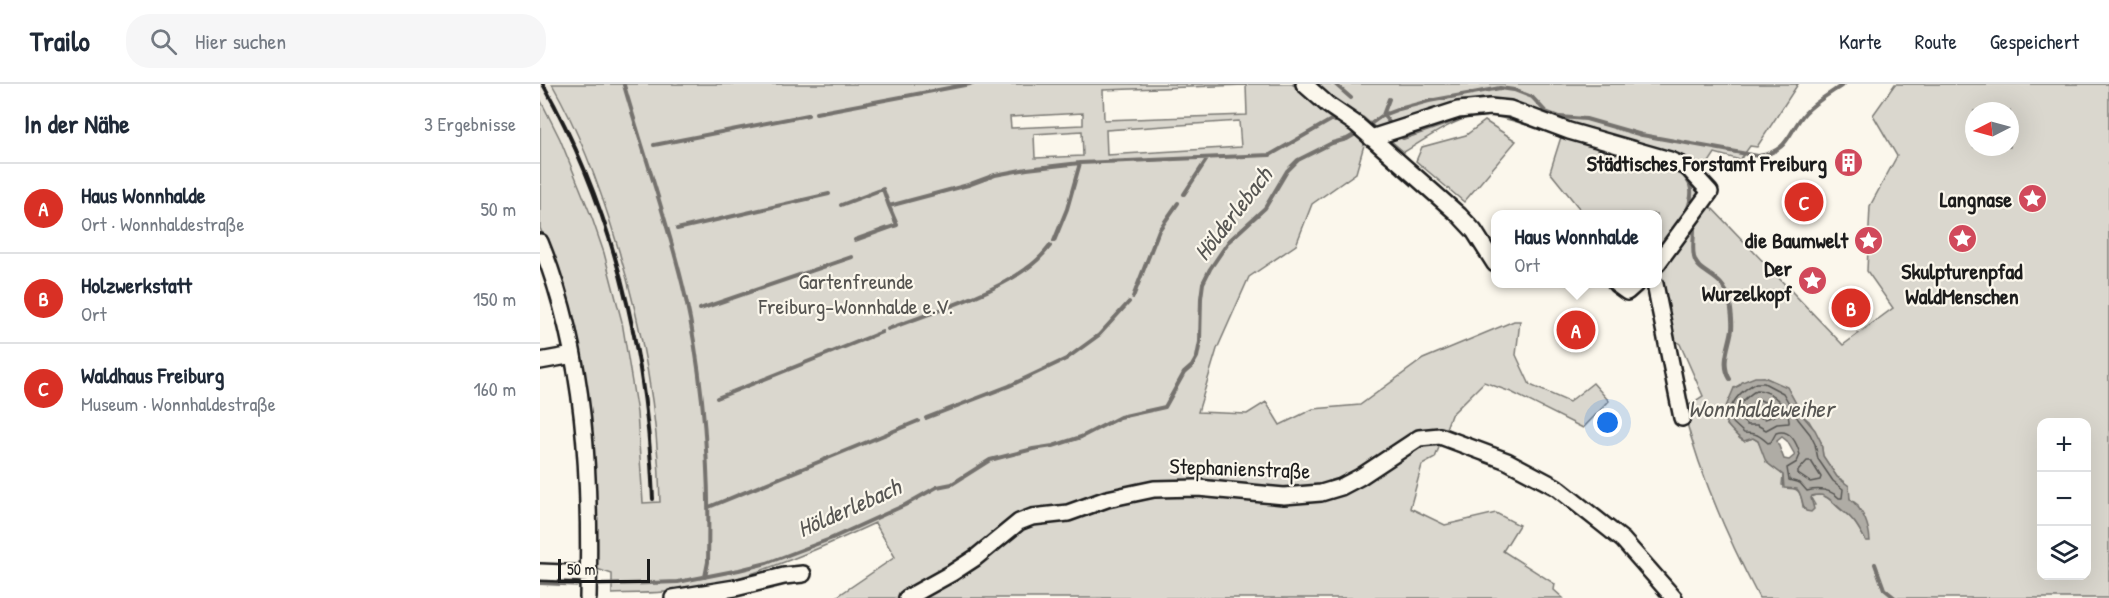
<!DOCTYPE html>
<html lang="de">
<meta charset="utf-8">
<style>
:root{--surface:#fff;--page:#f6f6f7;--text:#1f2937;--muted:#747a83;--line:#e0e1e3;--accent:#d93025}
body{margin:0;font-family:"Patrick Hand",sans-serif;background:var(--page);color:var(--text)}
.controls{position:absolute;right:18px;bottom:18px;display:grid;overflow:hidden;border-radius:12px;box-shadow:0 6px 24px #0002}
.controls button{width:54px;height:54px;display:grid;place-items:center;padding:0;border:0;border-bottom:2px solid var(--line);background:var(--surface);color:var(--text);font:30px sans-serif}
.compass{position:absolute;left:1425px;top:18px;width:54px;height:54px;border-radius:50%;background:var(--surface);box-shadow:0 6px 24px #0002;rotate:264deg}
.scale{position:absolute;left:18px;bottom:15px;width:92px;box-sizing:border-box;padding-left:6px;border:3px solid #1c1c1c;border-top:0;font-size:16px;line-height:21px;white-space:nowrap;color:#1c1c1c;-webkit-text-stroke:4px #fbf7ec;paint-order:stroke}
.you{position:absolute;left:1068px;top:339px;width:21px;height:21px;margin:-15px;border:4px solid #fff;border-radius:50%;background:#1a73e8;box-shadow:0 0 0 9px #1a73e833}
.badge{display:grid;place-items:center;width:39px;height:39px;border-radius:50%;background:var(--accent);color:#fff;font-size:20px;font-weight:700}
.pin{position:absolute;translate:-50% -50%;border:3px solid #fff;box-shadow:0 2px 6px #0006}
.popup{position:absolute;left:951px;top:126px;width:171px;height:78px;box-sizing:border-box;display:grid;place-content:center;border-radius:12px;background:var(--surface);filter:drop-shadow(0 2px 4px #0005);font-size:20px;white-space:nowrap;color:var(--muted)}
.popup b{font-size:22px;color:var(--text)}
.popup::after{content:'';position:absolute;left:50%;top:100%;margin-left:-12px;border:12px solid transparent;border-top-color:var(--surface)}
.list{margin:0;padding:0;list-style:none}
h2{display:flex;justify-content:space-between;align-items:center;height:78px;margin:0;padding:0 24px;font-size:26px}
h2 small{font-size:20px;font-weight:400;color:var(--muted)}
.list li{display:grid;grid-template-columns:39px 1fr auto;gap:18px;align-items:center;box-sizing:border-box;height:90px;padding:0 24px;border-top:2px solid var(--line)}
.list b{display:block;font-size:22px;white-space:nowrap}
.list p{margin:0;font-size:20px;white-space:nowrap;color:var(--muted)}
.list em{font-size:20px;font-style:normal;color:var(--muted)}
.icon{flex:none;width:33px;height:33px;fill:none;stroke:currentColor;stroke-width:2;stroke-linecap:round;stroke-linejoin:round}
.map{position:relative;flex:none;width:1569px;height:514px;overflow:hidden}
header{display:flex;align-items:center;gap:36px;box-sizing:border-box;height:84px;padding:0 30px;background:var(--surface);border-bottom:2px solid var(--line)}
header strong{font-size:28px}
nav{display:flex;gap:33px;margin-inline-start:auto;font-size:21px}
.search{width:420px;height:54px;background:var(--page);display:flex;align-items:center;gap:15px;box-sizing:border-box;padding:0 21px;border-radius:24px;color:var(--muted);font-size:22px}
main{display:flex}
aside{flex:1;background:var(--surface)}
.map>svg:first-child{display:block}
</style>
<header>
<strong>Trailo</strong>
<div class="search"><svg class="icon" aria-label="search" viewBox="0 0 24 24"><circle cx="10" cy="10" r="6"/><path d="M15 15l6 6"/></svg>Hier suchen</div>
<nav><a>Karte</a><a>Route</a><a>Gespeichert</a></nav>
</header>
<main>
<aside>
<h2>In der Nähe<small>3 Ergebnisse</small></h2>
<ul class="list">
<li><span class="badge">A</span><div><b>Haus Wonnhalde</b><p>Ort · Wonnhaldestraße</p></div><em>50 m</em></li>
<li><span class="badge">B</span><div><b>Holzwerkstatt</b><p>Ort</p></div><em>150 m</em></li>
<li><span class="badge">C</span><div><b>Waldhaus Freiburg</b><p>Museum · Wonnhaldestraße</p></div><em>160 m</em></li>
</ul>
</aside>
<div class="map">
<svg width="1569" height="514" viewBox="0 0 1569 514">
<rect width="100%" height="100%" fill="#fbf7ec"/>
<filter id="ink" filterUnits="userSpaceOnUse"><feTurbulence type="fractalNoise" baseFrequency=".0167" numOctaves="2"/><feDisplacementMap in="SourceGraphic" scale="12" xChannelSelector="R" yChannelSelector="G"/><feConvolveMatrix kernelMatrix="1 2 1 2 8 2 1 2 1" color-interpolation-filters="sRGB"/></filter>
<g filter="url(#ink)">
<path fill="#eae6dc" d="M0 0H47L131 227 120 418 89 419 0 98Z"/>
<path fill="#dad7ce" stroke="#7b7a75" stroke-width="1.5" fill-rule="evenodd" d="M12 0H1258L1217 63 1210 62 1200 76 1175 69 1156 98 1159 111 1119 164 1117 163V130L1043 129 1010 88 1021 53C1000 46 957 28 935 32 910 37 886 55 864 68L823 33 811 45 823 57 824 61 816 89 772 120 756 161 709 193 677 265 658 328 707 330 726 318 740 341 773 325 820 321 883 275 974 237H980L976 271 990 301 1029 318 1053 299 1069 317 1043 344 971 308 944 298 911 331 895 374 882 381 870 424 905 441 956 429 979 441 963 467 1015 500 1014 506 1023 514H295L355 473 335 439C279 465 224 489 164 503 134 509 102 509 72 510V490L54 484V407L15 180 0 144V15L20 55 52 134 64 169 82 238 97 329 103 419 120 418C118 326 103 245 76 157 60 103 40 49 12 0ZM706 1 707 31 564 36 563 6ZM543 29V41L471 44 470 33ZM699 37 701 63 567 71 566 46ZM542 47 543 72 495 74 494 50Z
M1355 0H1569V514H1219C1187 453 1160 391 1143 325L1163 312 1140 260 1130 253 1118 194 1120 179 1168 120 1303 261 1353 224 1327 187 1330 122 1357 72 1333 31ZM1434 27H1470V63H1434ZM1224 293 1247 304 1263 332 1269 337 1281 358 1283 372 1297 393 1304 397 1310 415 1318 421 1326 457C1317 442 1316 437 1301 426 1291 418 1287 408 1272 412L1271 414 1275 421 1263 423C1261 406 1259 405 1242 401L1243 391C1239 386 1234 385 1230 381 1223 373 1223 365 1218 357L1213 354 1204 357 1200 355 1187 341 1194 304 1208 296ZM1502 338H1546V492H1502Z
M945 37 976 57 924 118 876 77 882 63 926 51Z"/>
<path fill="#afaca5" stroke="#74726e" stroke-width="1.5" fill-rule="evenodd" d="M1215 293H1224L1247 303 1263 332 1275 346 1281 358 1283 372 1297 393 1309 402 1310 415C1323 426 1329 440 1330 457H1326C1318 443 1315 436 1302 426 1291 418 1287 408 1272 412L1271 414 1274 425 1271 428 1266 427C1261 420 1263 412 1257 405L1244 404 1243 391 1226 378 1218 357 1213 354 1204 357C1196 352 1186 341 1182 332L1194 304 1199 302 1202 298ZM1242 353 1247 357 1255 371 1249 376 1244 375 1237 357Z"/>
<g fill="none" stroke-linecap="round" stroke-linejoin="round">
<path stroke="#575653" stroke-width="1.5" d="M1216 299H1224L1243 309 1258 335 1270 350 1275 360 1278 375 1293 397 1303 405 1302 414H1299C1290 405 1279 404 1267 407L1260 399 1249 396 1247 384 1257 378 1260 371C1257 359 1250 344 1236 349L1231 358 1228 359C1219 351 1216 349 1204 349L1191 337 1188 331C1193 315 1202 306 1216 299Z
M1217 306C1232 306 1250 325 1249 339L1237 340 1226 346 1217 341H1207L1197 332C1197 320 1207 312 1217 306Z
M1220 316 1231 321 1235 328 1234 332 1225 335 1208 329V326L1213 320Z
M1267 377H1271L1281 393 1280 396 1270 398 1258 390V387Z"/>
<path stroke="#74726e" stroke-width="4" d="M754 0 756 1
M795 0 811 14
M84 1C104 71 129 141 145 211 165 300 170 388 168 478L165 493
M849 15 843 31 849 38
M782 26 793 35
M276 29 430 0
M825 44 843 31 859 25 889 17 960 4 974 6 992 13 1006 28 1019 33 1046 35 1102 51 1218 72C1249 68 1248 48 1265 29 1276 17 1291 9 1304 0
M863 54 930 31
M114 61 268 31
M1139 87C1153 98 1154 110 1147 126
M644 110 667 75
M301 121 343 105 349 122
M137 145 289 110
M1154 145C1154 154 1152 164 1154 173 1158 192 1183 188 1190 218 1191 226 1193 237 1192 245 1190 261 1180 279 1190 295
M315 156 357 141 349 122 428 101 455 91 487 85 540 79 730 71 793 35 795 37
M514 157 527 125 540 79
M593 213 619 146 638 119
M160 225 312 173
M348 245C390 229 450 211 486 185 495 179 503 171 510 162
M177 314 342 248
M386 334 469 302 526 275 559 251 589 218
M169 423 378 337
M1335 480 1344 505 1355 514
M0 499 44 501
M52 501 138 498 199 486 227 479 290 455 365 421 397 403 412 400 450 376 493 365 513 362 541 353 580 333 625 323 644 289 652 282 657 273 660 258 661 214 663 199 670 185 689 157 725 124 747 87 758 76 792 59 807 55 819 48"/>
<defs>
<path id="street" d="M764 0 788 21 816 40 919 131 934 147 955 180
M831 54 918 26 950 23 970 25 1029 47 1130 76 1148 84 1170 108 1117 180
M0 158C46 271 51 394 48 514
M1076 200 1087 208 1096 200
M1115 200 1142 334
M0 277 33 271
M0 488 49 490
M133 514 195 504 244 492 263 490
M367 514 412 489 435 474 479 438 492 433 528 429 567 415 614 405 658 404 744 412 781 409 801 403 820 393 879 354 900 352 967 377 1016 403 1083 456 1134 514"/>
</defs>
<use href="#street" stroke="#1c1c1c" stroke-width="20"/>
<use href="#street" stroke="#fbf7ec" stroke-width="15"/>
<path stroke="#1c1c1c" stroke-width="4" d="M3 0C75 129 107 268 113 415"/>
</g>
</g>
<defs>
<symbol id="building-disc" viewBox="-11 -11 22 22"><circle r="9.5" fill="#d1495b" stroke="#fbf7ec"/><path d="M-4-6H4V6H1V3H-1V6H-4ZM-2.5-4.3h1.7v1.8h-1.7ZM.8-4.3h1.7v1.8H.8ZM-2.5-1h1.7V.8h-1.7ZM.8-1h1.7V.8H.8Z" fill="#fff"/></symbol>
<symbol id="sight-disc" viewBox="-11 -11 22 22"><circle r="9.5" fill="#d1495b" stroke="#fbf7ec"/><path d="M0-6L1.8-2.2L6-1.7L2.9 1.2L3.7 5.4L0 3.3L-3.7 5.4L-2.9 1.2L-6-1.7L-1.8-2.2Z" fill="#fff"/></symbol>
</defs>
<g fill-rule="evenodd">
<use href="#building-disc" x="1292" y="62" width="33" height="33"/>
<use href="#sight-disc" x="1476" y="98" width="33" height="33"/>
<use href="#sight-disc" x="1406" y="138" width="33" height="33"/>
<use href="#sight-disc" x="1312" y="140" width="33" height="33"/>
<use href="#sight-disc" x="1256" y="180" width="33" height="33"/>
</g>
<g text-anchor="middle" stroke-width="4.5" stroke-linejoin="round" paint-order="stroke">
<g font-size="22" font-weight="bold" fill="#1c1c1c" stroke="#fbf7ec" text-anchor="end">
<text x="1287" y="87">Städtisches Forstamt Freiburg</text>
<text x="1472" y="123">Langnase</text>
<text x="1308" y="164">die Baumwelt</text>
<text x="1252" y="192">Der<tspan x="1252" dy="25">Wurzelkopf</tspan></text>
<text x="1422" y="195" text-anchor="middle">Skulpturenpfad<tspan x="1422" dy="25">WaldMenschen</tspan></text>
</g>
<g font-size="22" fill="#555451" stroke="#fbf7ec">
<text x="316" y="205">Gartenfreunde<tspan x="316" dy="25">Freiburg-Wonnhalde e.V.</tspan></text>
</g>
<g font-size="22" fill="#1c1c1c" stroke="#fbf7ec">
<text transform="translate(700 384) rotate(2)" y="8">Stephanienstraße</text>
</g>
<g font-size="24" font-style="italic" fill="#575653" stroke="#fbf7ec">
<text transform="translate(693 130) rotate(-52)" y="8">Hölderlebach</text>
<text x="1221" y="333">Wonnhaldeweiher</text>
<text transform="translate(309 424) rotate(-24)" y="8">Hölderlebach</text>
</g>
</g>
</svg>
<div class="controls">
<button>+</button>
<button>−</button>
<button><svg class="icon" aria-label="layers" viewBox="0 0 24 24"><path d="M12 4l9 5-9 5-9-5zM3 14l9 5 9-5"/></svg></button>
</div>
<svg class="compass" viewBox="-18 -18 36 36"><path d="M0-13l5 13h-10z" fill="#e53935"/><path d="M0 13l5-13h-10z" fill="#747a83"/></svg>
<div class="scale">50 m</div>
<div class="you"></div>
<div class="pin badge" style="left:1036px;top:246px">A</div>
<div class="popup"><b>Haus Wonnhalde</b>Ort</div>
<div class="pin badge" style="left:1311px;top:224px">B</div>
<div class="pin badge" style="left:1264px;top:118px">C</div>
</div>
</main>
